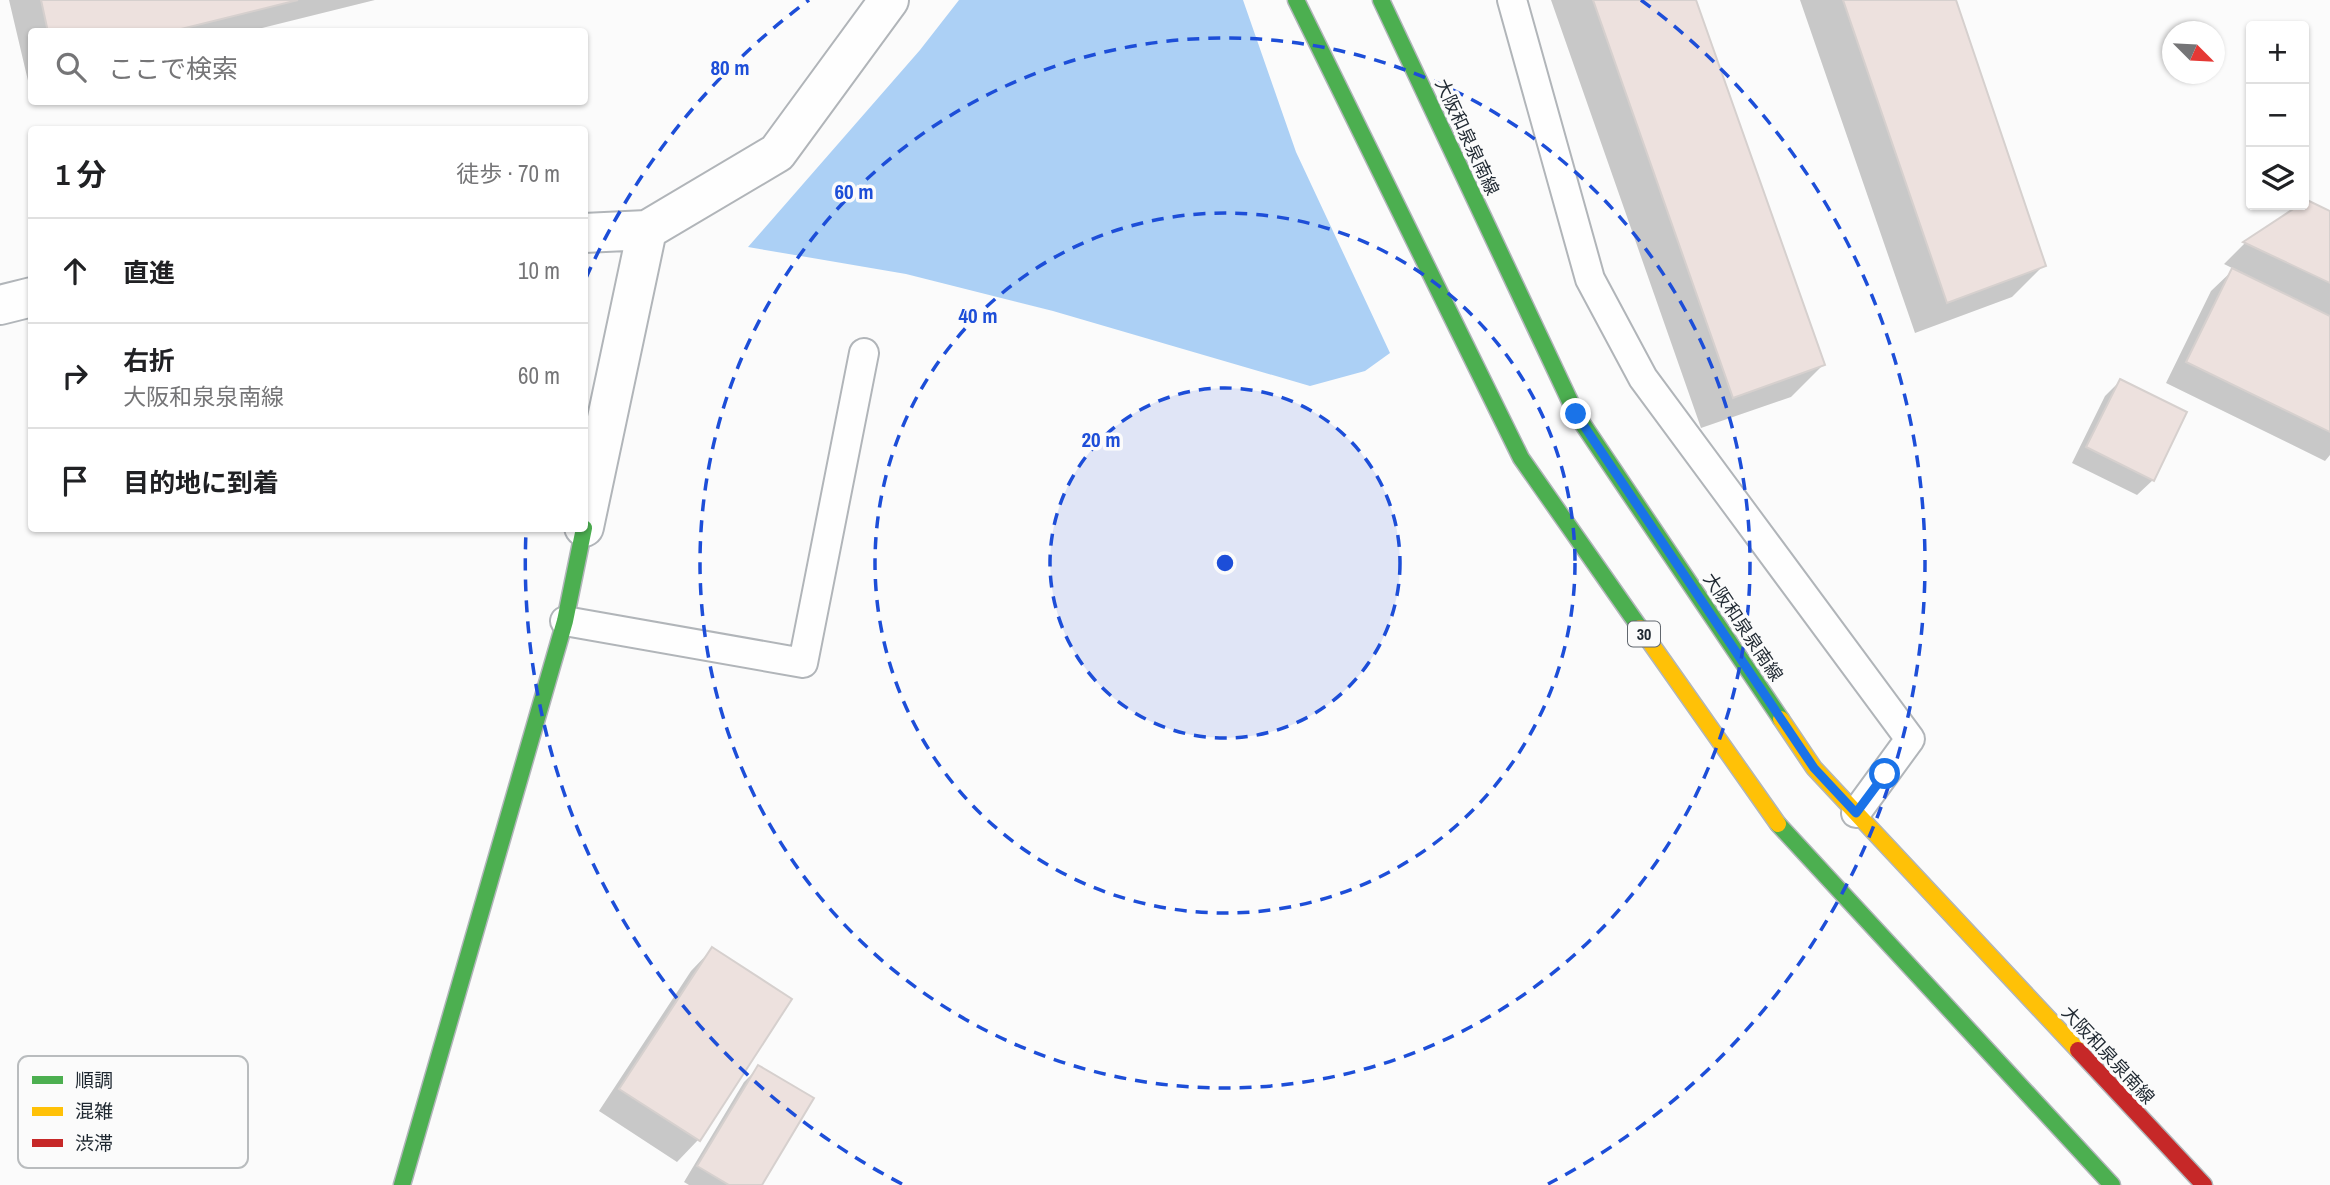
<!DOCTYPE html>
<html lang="ja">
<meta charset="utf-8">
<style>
:root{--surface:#fff;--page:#f2f2f2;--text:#202124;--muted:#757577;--line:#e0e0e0}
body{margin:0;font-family:"Archivo Narrow","Noto Sans JP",sans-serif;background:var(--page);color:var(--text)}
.controls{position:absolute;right:21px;top:21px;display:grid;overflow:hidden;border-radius:7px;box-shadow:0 2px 5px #0004}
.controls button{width:63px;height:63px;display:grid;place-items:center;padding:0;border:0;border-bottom:2px solid var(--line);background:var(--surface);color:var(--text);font:35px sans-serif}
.compass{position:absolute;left:2162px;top:21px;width:63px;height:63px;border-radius:50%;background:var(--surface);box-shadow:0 2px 5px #0004;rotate:114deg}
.stop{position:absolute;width:21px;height:21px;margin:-16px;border:5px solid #1a73e8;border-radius:50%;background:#fff}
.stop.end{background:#1a73e8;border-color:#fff;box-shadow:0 2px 7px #0008}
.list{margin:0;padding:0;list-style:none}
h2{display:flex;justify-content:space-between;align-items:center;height:91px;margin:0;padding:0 28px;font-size:30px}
h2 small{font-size:23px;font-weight:400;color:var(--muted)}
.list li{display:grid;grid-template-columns:46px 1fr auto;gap:21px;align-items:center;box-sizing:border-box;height:105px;padding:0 28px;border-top:2px solid var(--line)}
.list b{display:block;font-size:26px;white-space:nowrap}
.list p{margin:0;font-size:23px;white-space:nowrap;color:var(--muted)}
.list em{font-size:23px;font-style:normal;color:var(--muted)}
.icon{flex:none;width:38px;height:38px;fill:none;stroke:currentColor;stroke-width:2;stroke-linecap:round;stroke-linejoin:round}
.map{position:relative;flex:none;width:2330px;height:1185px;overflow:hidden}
.search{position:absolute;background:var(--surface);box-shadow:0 2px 5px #0004;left:28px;top:28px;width:560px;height:77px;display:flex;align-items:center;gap:18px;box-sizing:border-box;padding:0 24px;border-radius:7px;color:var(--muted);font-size:26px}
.panel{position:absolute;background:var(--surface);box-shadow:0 2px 5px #0004;left:28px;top:126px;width:560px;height:406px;border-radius:7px}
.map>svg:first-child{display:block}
</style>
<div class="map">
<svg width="2330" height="1185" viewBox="0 0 2330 1185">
<rect width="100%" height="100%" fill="#fbfbfb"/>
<path fill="#acd0f5" d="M959 0H1243L1296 152 1390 353 1365 371 1310 386 1053 311 906 274 748 247 920 50Z"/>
<path fill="#0003" d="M9 0H375L246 32H32L29 85Z
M1551 0H1694L1823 365 1791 397 1701 428Z
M1800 0H1954L2044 265 2012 297 1915 333Z
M2303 205 2330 213V455L2325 461 2166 383 2211 291 2234 269 2224 264 2245 243Z
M2120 381 2153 480 2137 495 2072 463 2105 396Z
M712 949 789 1000 698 1140 677 1162 599 1111 691 971Z
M759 1067 760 1185H689L684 1182 744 1082Z"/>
<path fill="#ede1de" stroke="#d6d0ce" stroke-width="2" d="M41 0H298L169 32H48Z
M1593 0H1696L1825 365 1733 398Z
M1843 0H1956L2046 266 1947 303Z
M2307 200 2330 211V283L2243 242Z
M2232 268 2330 316V432L2186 362Z
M2120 379 2187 412 2154 481 2086 447Z
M712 947 792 999 700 1141 619 1089Z
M758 1065 814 1098 762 1185H729L697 1166Z"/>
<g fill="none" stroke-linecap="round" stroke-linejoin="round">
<defs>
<path id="lane" d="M1512 0 1590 279 1643 378 1910 739 1856 813
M565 621 803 663 864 353"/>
<path id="street" d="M584 233 647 230 777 153 889 0
M0 305 32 297
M584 527 647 230"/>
<path id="fast" d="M1296 0 1521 458 1640 628
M1381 0 1576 414 1781 719
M1778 824 2112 1185
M402 1185 565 621 584 528"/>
<path id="slow" d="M1640 628 1778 824
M1781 719 1814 768 2078 1050"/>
<path id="jam" d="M2078 1050 2204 1185"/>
</defs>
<use href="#lane" stroke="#b1b5b9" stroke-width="32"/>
<use href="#street" stroke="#b1b5b9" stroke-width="42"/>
<use href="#fast" stroke="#b1b5b9" stroke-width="19"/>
<use href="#slow" stroke="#b1b5b9" stroke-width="19"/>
<use href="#jam" stroke="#b1b5b9" stroke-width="19"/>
<use href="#lane" stroke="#fefefe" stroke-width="28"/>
<use href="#street" stroke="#fefefe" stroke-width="38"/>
<use href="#fast" stroke="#4caf50" stroke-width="16"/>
<use href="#slow" stroke="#ffc107" stroke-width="16"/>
<use href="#jam" stroke="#c62828" stroke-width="16"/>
</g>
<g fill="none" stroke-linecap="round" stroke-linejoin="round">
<path stroke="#1a73e8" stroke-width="9" d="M1576 414 1814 768 1856 813 1885 774"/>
</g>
<circle cx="1225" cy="563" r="175" fill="#1d4ed8" fill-opacity=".12"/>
<g fill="none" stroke="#1d4ed8" stroke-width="3.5" stroke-dasharray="12 9">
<circle cx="1225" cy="563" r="175"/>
<circle cx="1225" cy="563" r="350"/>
<circle cx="1225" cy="563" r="525"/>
<path d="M902 1184A700 700 0 0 1 526 532M586 278A700 700 0 0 1 809 0M1641 0A700 700 0 0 1 1548 1184"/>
</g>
<g text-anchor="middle" stroke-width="7" stroke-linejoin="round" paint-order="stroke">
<rect fill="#fbfbfb" stroke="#61676e" stroke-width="2" x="1628" y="621.5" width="32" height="25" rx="5"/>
<g font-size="16" font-weight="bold" fill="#1f2831">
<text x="1644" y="640">30</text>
</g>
<g font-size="18" fill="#1f2831" stroke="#fbfbfb">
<text transform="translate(1467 137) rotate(65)" y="6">大阪和泉泉南線</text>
<text transform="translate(1743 627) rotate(56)" y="6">大阪和泉泉南線</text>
<text transform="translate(2108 1055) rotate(47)" y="6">大阪和泉泉南線</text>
</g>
</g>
<rect x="18" y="1056" width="230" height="112" rx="10" fill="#fbfbfb" stroke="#b9bcbe" stroke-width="2"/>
<rect x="32" y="1076" width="31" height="8" fill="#4caf50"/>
<rect x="32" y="1107" width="31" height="9" fill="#ffc107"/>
<rect x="32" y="1139" width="31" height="8" fill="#c62828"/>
<g font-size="19" fill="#1f2831">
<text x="75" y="1087">順調</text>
<text x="75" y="1118">混雑</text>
<text x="75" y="1150">渋滞</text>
</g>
<circle cx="1225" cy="563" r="10" fill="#1d4ed8" stroke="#fbfbfb" stroke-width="3.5"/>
<g font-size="21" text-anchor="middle" font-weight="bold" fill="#1d4ed8" stroke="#fbfbfb" stroke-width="7" stroke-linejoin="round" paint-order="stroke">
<text x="730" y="75">80 m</text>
<text x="854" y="199">60 m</text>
<text x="978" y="323">40 m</text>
<text x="1101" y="447">20 m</text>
</g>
</svg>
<div class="controls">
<button>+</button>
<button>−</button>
<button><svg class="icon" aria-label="layers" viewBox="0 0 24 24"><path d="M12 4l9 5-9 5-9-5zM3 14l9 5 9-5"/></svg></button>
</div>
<svg class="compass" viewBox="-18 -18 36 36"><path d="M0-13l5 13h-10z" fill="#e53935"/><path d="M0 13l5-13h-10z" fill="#757577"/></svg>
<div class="stop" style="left:1885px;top:774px"></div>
<div class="stop end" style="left:1576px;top:414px"></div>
<div class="search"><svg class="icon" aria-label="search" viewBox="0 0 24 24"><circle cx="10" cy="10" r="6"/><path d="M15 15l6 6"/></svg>ここで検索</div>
<section class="panel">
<h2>1 分<small>徒歩 · 70 m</small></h2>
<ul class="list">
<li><svg class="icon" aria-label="ahead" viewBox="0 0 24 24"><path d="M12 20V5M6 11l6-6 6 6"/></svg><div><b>直進</b></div><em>10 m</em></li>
<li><svg class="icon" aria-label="right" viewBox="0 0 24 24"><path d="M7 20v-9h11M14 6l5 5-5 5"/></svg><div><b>右折</b><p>大阪和泉泉南線</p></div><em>60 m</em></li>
<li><svg class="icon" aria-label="arrive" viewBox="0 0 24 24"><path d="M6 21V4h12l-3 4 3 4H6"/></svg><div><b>目的地に到着</b></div></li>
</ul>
</section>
</div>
